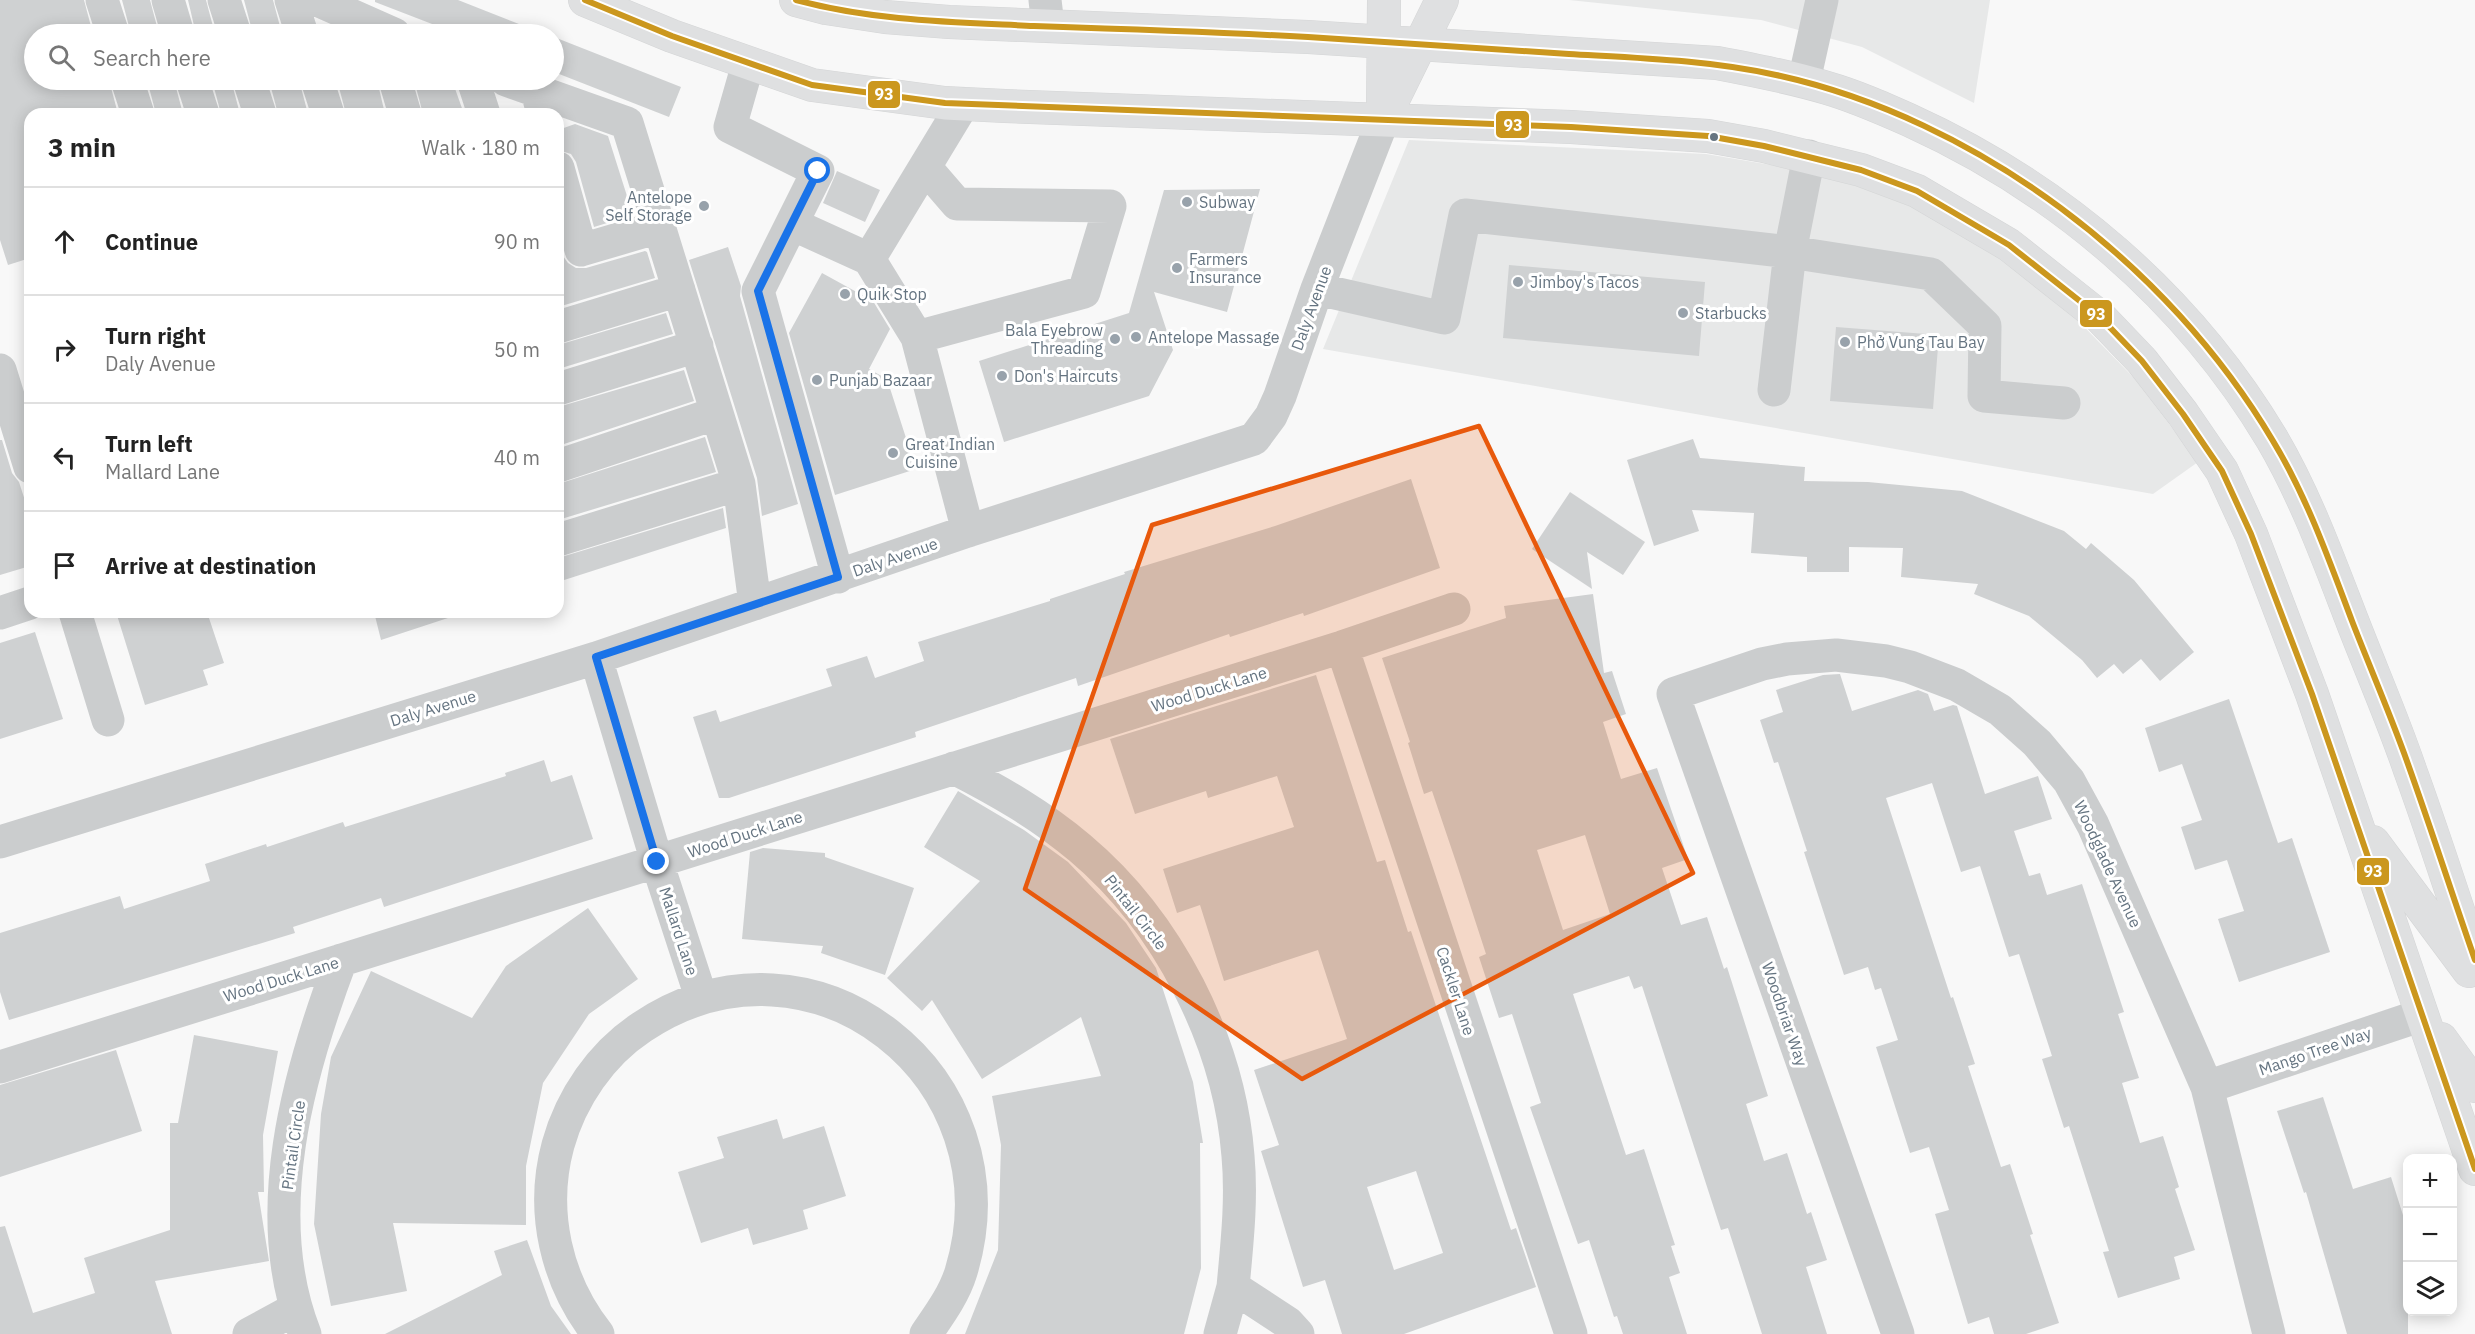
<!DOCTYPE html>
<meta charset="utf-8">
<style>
:root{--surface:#fff;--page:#f6f6f6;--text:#222;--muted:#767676;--line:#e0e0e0}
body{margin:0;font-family:"IBM Plex Sans",sans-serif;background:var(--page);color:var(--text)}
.controls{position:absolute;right:18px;bottom:18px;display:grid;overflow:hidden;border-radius:12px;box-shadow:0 3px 15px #0003}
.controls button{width:54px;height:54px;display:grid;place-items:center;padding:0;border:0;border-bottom:2px solid var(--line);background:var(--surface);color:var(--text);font:30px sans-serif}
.stop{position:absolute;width:18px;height:18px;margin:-14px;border:4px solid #1a73e8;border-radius:50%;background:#fff}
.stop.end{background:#1a73e8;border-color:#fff;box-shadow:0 2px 6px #0008}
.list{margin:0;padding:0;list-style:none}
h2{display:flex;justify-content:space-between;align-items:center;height:78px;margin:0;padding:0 24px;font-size:26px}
h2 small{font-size:20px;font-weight:400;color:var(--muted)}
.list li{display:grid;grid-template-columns:39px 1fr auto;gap:18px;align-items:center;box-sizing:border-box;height:108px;padding:0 24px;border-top:2px solid var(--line)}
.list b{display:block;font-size:22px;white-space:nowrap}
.list p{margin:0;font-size:20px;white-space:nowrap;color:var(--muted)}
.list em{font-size:20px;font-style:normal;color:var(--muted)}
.icon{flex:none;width:33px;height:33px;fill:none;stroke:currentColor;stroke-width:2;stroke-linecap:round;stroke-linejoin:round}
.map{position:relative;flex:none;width:2475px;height:1334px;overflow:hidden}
.search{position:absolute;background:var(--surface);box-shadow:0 3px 15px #0003;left:24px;top:24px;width:540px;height:66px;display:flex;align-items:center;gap:15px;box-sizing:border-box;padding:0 21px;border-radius:33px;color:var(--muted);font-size:22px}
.panel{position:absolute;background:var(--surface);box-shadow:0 3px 15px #0003;left:24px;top:108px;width:540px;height:510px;border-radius:18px}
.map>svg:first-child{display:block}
</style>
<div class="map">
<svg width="2475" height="1334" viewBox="0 0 2475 1334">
<rect width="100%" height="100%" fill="#f8f8f8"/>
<path fill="#e7e8e8" d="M1569 0H1990L1974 103 1862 47 1761 20Z
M1409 140 1706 154 1830 175 1942 216 2059 301 2134 378 2198 462 2153 494 1323 349Z"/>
<path fill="#cfd1d2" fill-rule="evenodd" d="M0 0H84L93 34H34V80H109L118 114H30V258L8 265 0 240Z
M122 0H150L159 34H131Z
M188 0H206L215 34H196Z
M244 0H273L282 34H253Z
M375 0H458L542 33 541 34H458L375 2Z
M329 26 337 30 339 34H320V28Z
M554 37 681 87 669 117 554 72Z
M147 80H174L183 114H156Z
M212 80H231L240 114H221Z
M269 80H299L308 114H278Z
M337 80H377L385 114H346Z
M414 80H452L464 114H423Z
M575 124 608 136 633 215 594 227 576 162 571 154 558 150V130Z
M837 171 880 190 865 222 823 203Z
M1260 189 1227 312 1154 292 1173 350 1149 396 1004 442 979 361 1129 313 1164 190Z
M558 237 563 256 568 263 576 268H586L645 251 647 252 655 278 558 307Z
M728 247 741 286 740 296 798 504 762 516 757 478 689 260Z
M1509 265 1705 282 1699 356 1503 338Z
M822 273 873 301 890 329 869 369 887 379 916 469 835 495 789 333Z
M666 313 673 334 558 369V345Z
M1836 327 1939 335 1933 409 1830 401Z
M684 370 694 401 558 446V407Z
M705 437 716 472 558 520V484Z
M1693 439 1700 458 1805 467 1804 481 1868 482 1962 491 2064 531 2086 549 2091 543 2134 580 2194 652 2160 681 2141 659 2123 674 2114 664 2097 678 2082 660 2029 616 1974 594 1978 584 1901 577 1903 548 1849 547V572H1807V557L1751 553 1754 513 1692 510 1699 531 1654 546 1627 460Z
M0 440H2L12 473 19 482 30 516V566L0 575Z
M1411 479 1440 568 1304 616 1303 613 1230 637 1229 634 1078 686 1076 678 915 732 916 737 729 798H719L693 717 716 710 720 722 832 686 826 669 867 656 875 678 924 661 918 642 1050 601V599L1125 574 1124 572 1275 526Z
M1570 492 1645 542 1623 575 1587 552 1592 589 1532 549Z
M723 508 726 528 558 582V558Z
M1593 594 1604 673 1612 671 1626 714 1603 722 1621 779 1657 768 1688 859 1662 868 1681 925 1707 917 1724 969 1727 967 1768 1096 1746 1104 1764 1161 1787 1153 1807 1214 1811 1212 1827 1260 1806 1267 1827 1334H1762L1728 1228 1721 1230 1642 986 1634 989 1629 976 1573 994 1626 1155 1644 1149 1675 1245 1671 1246 1680 1273 1669 1277 1687 1334H1623L1617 1316 1614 1317 1589 1240 1578 1244 1530 1107 1541 1103 1512 1014 1499 1018 1479 957 1486 954 1457 865 1432 791 1424 794 1408 743 1410 742 1382 658 1506 618 1504 606ZM1585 835 1610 914 1563 930 1537 850Z
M116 612H207L224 663 203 670 208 685 145 705Z
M374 612H450L451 617 381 640Z
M35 632 63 719 0 739V643Z
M1840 674 1852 711 1918 690 1928 694 1934 711 1953 705 1957 706 1985 794 2038 776 2052 819 2014 831 2029 876 2040 873 2047 895 2082 884 2124 1012 2118 1014 2139 1078 2122 1083 2140 1143 2163 1136 2179 1187 2175 1189 2195 1250 2174 1257 2180 1279 2118 1298 2103 1252 2109 1251 2069 1126 2064 1128 2042 1059 2052 1056 2019 954 2009 957 1980 866 1961 872 1932 783 1886 798 1951 998 1953 997 1975 1064 1968 1066 2001 1167 2010 1164 2033 1234 2030 1235 2059 1323 2026 1334H1994L1989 1317 1968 1324 1935 1214 1949 1210 1929 1147 1910 1153 1876 1047 1898 1040 1881 988 1875 990 1868 967 1844 975 1804 852 1807 851 1778 762 1774 763 1760 720 1783 712 1776 690 1823 675Z
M1316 675 1377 862 1385 860 1408 932 1411 931 1511 1230 1516 1228 1536 1287 1404 1334H1342L1325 1280 1303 1287 1261 1151 1279 1145 1254 1070 1347 1039 1318 950 1224 981 1200 905 1177 913 1163 869 1294 827 1277 776 1208 798 1206 791 1135 814 1110 739ZM1416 1171 1443 1253 1394 1270 1367 1187Z
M2229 699 2278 843 2292 838 2330 952 2239 982 2218 919 2244 911 2227 860 2195 870 2181 827 2202 820 2182 764 2159 772 2145 728Z
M544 760 551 782 572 775 593 839 384 907 381 898 293 927 295 933 9 1020 0 992V933L120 896 124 909 210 881 205 864 266 844 267 847 343 822 345 827 506 776 505 773Z
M958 791 1024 830 1068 862 1126 923 1156 968 1193 1082 1203 1143H1200L1201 1268 1184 1334H965L998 1250 1001 1145 992 1096 1101 1076 1081 1017 982 1079 932 1000 922 1011 887 978 980 881 924 847Z
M763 848 825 853V857L914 888 885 975 821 953 823 946 742 939 750 852Z
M588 908 638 979 589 1014 543 1083 526 1166V1225L393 1223 407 1291 331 1306 314 1224 321 1114 331 1057 371 971 472 1018 506 966Z
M194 1035 278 1051 263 1135 264 1192H258L269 1261 155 1281 172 1334H0V1227L5 1226 33 1313 95 1293 84 1258 170 1230V1123H178Z
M116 1050 142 1131 0 1177V1085Z
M2323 1097 2353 1189 2391 1177 2408 1231V1334H2347L2306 1192 2304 1193 2277 1111Z
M777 1119 783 1139 824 1126 846 1196 803 1210 808 1229 753 1245 748 1228 701 1243 678 1172 724 1158 717 1137Z
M527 1240 551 1306 571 1334H385L502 1275 494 1251Z"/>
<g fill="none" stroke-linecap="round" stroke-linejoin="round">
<defs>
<path id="major" d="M585 0 672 36 812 85 945 103 1005 106 1571 127 1708 136 1764 146 1861 170 1917 191 2009 245 2100 317 2142 361 2183 414 2222 471 2251 534 2312 694 2475 1169
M796 0 826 8 885 17 949 22 1308 37 1717 63C1754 70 1791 77 1827 88 1855 96 1882 108 1909 120 2059 188 2187 297 2272 439 2306 497 2329 561 2353 623 2372 672 2393 720 2410 770 2433 833 2453 897 2475 960
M1383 113 1384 0
M1383 120 1442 0
M2373 842 2469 971
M2441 1039 2475 1086"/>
</defs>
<use href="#major" stroke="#d4d5d6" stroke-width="34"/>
<path stroke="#cbcdce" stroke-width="33" d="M102 0 113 34
M168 0 178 34
M224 0 235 34
M291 0 302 34
M317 0 394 34
M1045 0 1048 26
M748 64 730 127 818 171 758 291 838 577
M127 80 138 114
M192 80 203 114
M249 80 260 114
M317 80 328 114
M395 80 405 114
M473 80 484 114
M506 80 537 91
M1804 81 1822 0
M543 114 537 91 627 123 739 484 755 604
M925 167 957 204 1110 206 1084 292 917 337 968 531
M558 168 581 250 659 227
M792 224 869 259 963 104
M869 259 917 337
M1317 289 1444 318 1465 215 1790 252 1809 156
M558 327 679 290
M0 370 30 467
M558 389 697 346
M1774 390 1790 252 1931 274 1985 326 1984 396 2064 403
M558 466 717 413
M558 540 739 484
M75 612 108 720
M0 613 30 603
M1342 647 1571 1334
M596 658 657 862 701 997
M954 768C999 791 1041 815 1080 848 1168 922 1229 1041 1238 1156 1242 1200 1237 1243 1233 1287L1288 1323 1298 1334
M0 842 596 658 968 531 1254 439 1271 416 1280 396 1317 289 1383 120
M0 1067 1342 647 1454 609
M2207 1087 2422 1015
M249 1334 295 1309
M305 1334C258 1215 298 1074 341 960
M598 1334C556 1281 540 1211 558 1145 571 1098 601 1054 642 1027 813 913 1020 1078 961 1272 954 1295 939 1315 926 1334
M1220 1334 1233 1287
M1898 1334 1673 694 1762 664 1787 659 1836 655 1886 661 1910 667 1957 685 2000 710 2037 743 2069 781 2093 825 2207 1087 2269 1334"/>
<use href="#major" stroke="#dfe0e1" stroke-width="33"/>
<defs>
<path id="bus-1" d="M585 0 672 36 812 85 945 103 1571 127 1708 136 1764 146 1861 170 1917 191 2009 245 2100 317 2142 361 2183 414 2222 471 2251 534 2312 694 2475 1169
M796 0C874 21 954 22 1034 26 1126 29 1217 32 1308 37 1395 42 1482 48 1569 54 1639 58 1708 60 1776 75 1978 119 2168 264 2273 441 2307 497 2329 560 2352 621 2369 665 2388 709 2404 753 2429 822 2451 891 2475 960"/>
</defs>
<use href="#bus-1" stroke="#fff" stroke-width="10"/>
<use href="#bus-1" stroke="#cb971e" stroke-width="6"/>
</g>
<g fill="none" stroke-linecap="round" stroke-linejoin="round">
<path stroke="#1a73e8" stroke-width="8" d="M657 862 596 657 838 577 758 291 818 171"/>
</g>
<path fill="#e8590c" fill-opacity="0.2" stroke="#e8590c" stroke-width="4.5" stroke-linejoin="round" d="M1479 426 1693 873 1302 1079 1025 889 1152 525Z"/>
<circle fill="#657481" stroke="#fff" stroke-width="2" cx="1714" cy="137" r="5"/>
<g fill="#98a2ab" stroke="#fff" stroke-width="2">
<circle cx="1187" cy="202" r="6"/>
<circle cx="704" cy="206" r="6"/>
<circle cx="1177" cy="268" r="6"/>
<circle cx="1518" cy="282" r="6"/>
<circle cx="845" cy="294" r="6"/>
<circle cx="1683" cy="313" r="6"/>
<circle cx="1136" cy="337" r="6"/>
<circle cx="1115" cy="339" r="6"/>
<circle cx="1845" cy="342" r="6"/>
<circle cx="1002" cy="376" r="6"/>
<circle cx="817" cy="380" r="6"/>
<circle cx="893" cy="453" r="6"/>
</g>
<g text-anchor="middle" stroke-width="6" stroke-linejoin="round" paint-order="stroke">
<g font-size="16" fill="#657481" stroke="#fff" text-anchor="start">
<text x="692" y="203" text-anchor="end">Antelope<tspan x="692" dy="18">Self Storage</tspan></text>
<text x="1199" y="208">Subway</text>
<text x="1189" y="265">Farmers<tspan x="1189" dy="18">Insurance</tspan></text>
<text x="1530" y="288">Jimboy's Tacos</text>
<text x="857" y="300">Quik Stop</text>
<text x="1695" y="319">Starbucks</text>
<text x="1103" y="336" text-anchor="end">Bala Eyebrow<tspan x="1103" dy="18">Threading</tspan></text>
<text x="1148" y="343">Antelope Massage</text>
<text x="1857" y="348">Phở Vung Tau Bay</text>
<text x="1014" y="382">Don's Haircuts</text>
<text x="829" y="386">Punjab Bazaar</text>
<text x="905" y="450">Great Indian<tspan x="905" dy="18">Cuisine</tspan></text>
</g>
<g font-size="16" fill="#657481" stroke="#fff">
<text transform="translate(1311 308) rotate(-70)" y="6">Daly Avenue</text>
<text transform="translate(895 557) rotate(-19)" y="6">Daly Avenue</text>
<text transform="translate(1209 689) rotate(-17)" y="6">Wood Duck Lane</text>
<text transform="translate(433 708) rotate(-17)" y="6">Daly Avenue</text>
<text transform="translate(745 834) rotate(-18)" y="6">Wood Duck Lane</text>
<text transform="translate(2108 864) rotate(65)" y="6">Woodglade Avenue</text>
<text transform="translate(1136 912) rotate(52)" y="6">Pintail Circle</text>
<text transform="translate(679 931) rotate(72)" y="6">Mallard Lane</text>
<text transform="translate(281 979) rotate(-17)" y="6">Wood Duck Lane</text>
<text transform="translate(1456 991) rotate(72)" y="6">Cackler Lane</text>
<text transform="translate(1785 1014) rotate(71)" y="6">Woodbriar Way</text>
<text transform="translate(2315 1051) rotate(-19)" y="6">Mango Tree Way</text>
<text transform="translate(293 1145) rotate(-82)" y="6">Pintail Circle</text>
</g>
</g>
<g stroke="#fff" stroke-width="2">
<rect x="867" y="80" width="34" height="29" rx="6" fill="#cb971e"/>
<rect x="1495" y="110" width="35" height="29" rx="6" fill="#cb971e"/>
<rect x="2079" y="299" width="34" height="29" rx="6" fill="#cb971e"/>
<rect x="2356" y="857" width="34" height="29" rx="6" fill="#cb971e"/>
</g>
<g font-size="16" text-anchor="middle" font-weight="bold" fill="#fff">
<text x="884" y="100">93</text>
<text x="1513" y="131">93</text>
<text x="2096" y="320">93</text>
<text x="2373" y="877">93</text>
</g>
</svg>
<div class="controls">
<button>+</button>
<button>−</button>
<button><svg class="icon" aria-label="layers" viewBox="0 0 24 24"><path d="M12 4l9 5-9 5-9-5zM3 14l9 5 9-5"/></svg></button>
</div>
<div class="stop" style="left:818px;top:171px"></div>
<div class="stop end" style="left:657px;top:862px"></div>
<div class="search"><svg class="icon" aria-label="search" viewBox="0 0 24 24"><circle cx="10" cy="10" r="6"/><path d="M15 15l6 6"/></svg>Search here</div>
<section class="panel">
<h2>3 min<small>Walk · 180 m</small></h2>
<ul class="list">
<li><svg class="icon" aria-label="ahead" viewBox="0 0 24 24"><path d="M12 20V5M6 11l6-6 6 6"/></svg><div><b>Continue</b></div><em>90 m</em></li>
<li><svg class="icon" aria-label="right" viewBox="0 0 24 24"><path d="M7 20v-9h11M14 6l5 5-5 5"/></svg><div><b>Turn right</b><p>Daly Avenue</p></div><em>50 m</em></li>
<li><svg class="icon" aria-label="left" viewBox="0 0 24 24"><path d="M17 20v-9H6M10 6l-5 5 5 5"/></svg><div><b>Turn left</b><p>Mallard Lane</p></div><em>40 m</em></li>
<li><svg class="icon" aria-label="arrive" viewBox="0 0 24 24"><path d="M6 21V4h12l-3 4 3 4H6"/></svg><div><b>Arrive at destination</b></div></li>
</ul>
</section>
</div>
